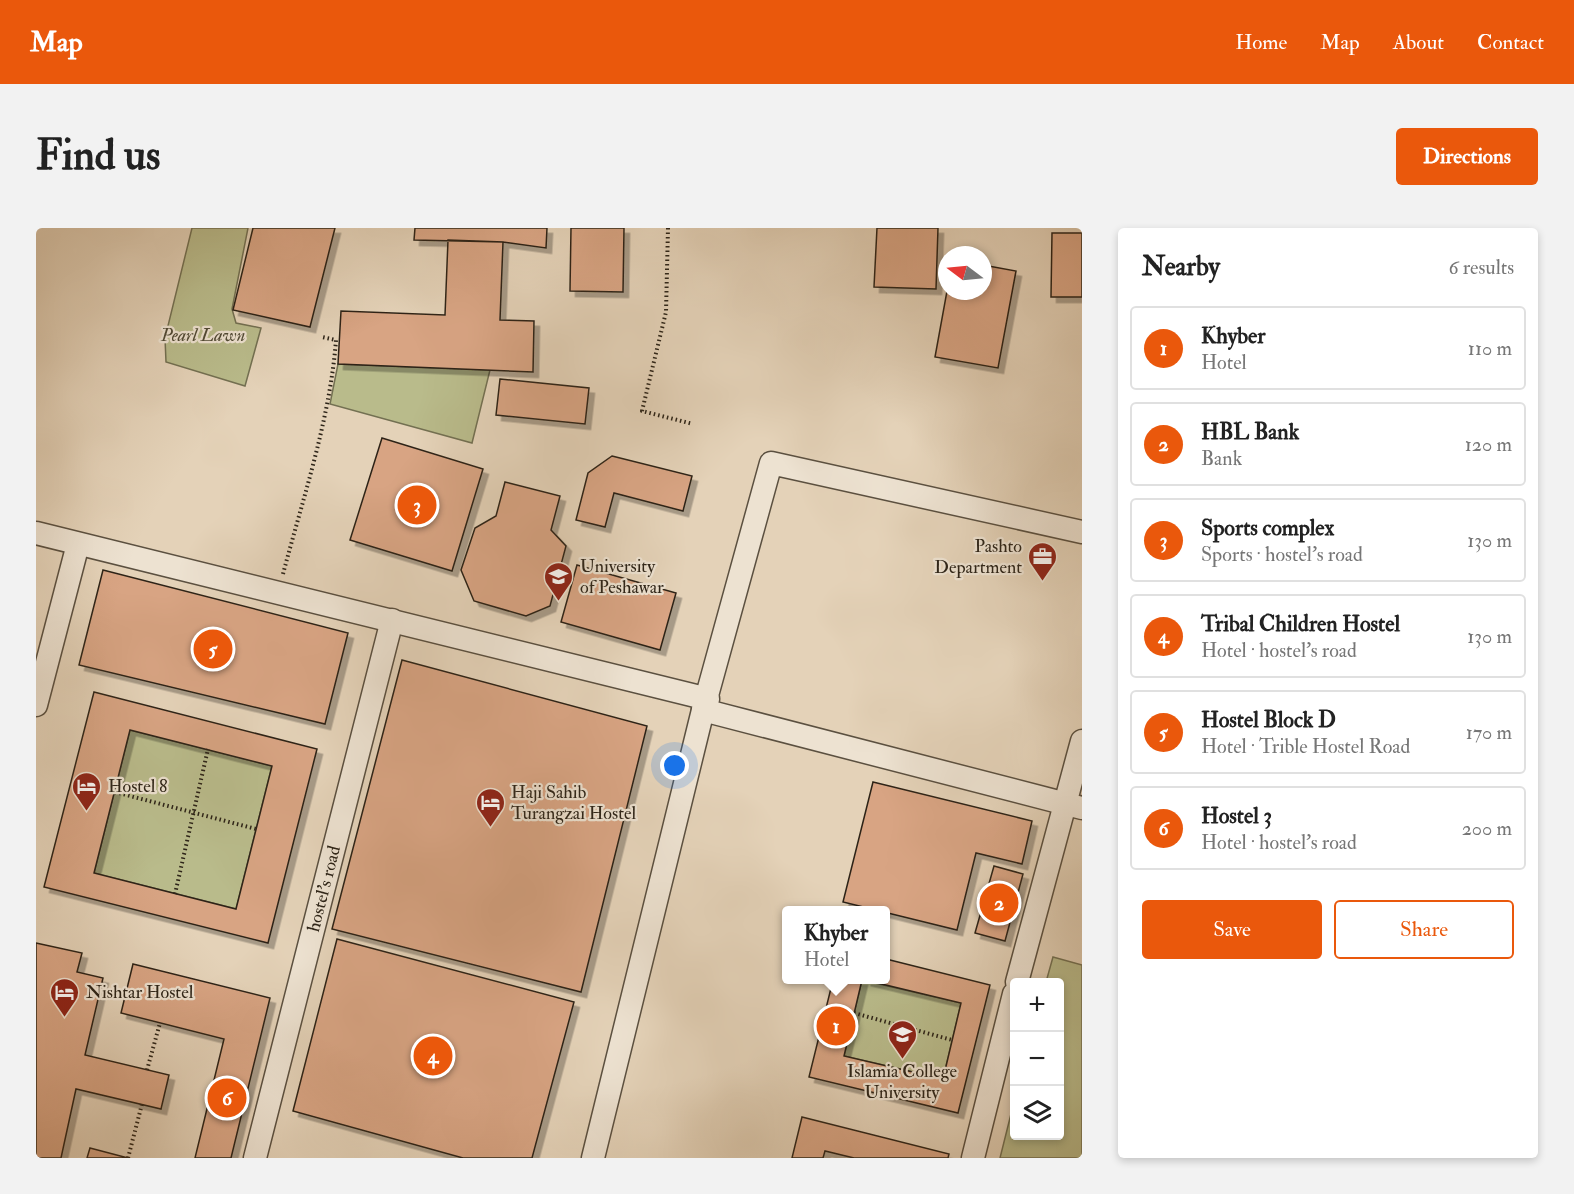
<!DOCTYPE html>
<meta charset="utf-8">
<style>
:root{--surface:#fff;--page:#f2f2f2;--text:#222;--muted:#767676;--line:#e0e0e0;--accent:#ea580c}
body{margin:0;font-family:"IM FELL Double Pica",serif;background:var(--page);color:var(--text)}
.controls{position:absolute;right:18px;bottom:18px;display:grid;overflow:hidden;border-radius:6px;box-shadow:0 3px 9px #0003}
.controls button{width:54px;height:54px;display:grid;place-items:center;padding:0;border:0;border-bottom:2px solid var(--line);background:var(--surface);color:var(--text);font:30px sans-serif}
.compass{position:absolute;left:902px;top:18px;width:54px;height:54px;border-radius:50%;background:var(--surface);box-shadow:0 3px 9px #0003;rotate:286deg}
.you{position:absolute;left:639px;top:538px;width:21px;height:21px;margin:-15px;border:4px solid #fff;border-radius:50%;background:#1a73e8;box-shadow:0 0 0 9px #1a73e833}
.badge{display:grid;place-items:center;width:39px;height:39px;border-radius:50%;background:var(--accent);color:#fff;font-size:20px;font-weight:700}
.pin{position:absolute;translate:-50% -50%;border:3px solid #fff;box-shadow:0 2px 6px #0006}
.popup{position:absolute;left:746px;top:678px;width:108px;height:78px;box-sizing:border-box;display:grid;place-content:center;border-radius:6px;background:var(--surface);filter:drop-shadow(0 2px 4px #0005);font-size:20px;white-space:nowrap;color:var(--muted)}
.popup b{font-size:22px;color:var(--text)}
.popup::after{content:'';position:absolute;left:50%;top:100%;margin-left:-12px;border:12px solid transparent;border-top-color:var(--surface)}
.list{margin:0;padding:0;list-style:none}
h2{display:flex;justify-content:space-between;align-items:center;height:78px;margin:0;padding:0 24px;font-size:26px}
h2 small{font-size:20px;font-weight:400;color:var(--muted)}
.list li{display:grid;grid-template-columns:39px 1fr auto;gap:18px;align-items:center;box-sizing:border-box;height:84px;margin:0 12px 12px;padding:0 12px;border:2px solid var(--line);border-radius:6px}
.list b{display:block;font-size:22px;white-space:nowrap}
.list p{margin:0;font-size:20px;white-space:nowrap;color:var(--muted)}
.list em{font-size:20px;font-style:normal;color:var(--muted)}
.actions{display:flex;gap:12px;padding:18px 24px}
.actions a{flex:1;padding:14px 0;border:2px solid var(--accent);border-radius:6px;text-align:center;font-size:21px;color:var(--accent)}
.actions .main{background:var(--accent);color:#fff}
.icon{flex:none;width:33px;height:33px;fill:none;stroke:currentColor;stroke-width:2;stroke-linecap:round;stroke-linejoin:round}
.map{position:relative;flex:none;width:1046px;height:930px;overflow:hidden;border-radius:6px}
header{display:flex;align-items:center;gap:36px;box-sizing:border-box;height:84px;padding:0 30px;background:var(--accent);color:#fff}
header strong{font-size:28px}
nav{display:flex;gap:33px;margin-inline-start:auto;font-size:21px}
.intro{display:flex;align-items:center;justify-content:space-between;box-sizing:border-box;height:144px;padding:0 36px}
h1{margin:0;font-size:42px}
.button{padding:15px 27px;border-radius:6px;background:var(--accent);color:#fff;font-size:21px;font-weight:700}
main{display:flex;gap:36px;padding:0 36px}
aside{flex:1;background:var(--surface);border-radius:6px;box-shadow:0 3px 9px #0003}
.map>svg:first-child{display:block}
</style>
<header>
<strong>Map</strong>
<nav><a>Home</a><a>Map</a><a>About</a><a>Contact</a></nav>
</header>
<div class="intro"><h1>Find us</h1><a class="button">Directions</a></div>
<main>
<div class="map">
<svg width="1046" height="930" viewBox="0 0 1046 930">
<defs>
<filter id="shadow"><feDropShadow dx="5.5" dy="5.5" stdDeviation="0" flood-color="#0004"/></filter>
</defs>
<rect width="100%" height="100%" fill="#e4d2b8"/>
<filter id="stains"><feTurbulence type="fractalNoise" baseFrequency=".00333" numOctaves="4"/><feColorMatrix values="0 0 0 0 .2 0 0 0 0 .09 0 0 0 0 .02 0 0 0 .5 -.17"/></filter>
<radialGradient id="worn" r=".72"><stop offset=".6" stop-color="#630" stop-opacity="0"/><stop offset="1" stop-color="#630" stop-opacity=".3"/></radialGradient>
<path fill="#b9bb8b" stroke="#737052" stroke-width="1.5" d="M156 0H212L196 81 200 95 225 100 209 158 130 134 129 110Z
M302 136 454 142 436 215 294 176Z
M94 502 236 538 200 681 58 645Z
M1017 729 1046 737V930H964L978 874V908H1023V754H1010Z
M826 752 925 775 907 851 808 828Z"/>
<path fill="#d8a483" stroke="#2d2418" stroke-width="1.5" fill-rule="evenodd" filter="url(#shadow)" d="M217 0H299L274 99 197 82Z
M379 0H511L510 20 467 14 378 12Z
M535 0H588L587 64 534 63Z
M841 0H902L900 61 838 59Z
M1016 5H1046V69H1015Z
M412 12 467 14 464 92 498 93 497 144 302 136 305 83 409 87Z
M947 37 980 43 962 140 899 129 911 63H947Z
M464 151 553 160 549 196 460 187Z
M346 210 447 241 416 343 314 312Z
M576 228 656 248 647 283 578 265 569 299 540 292 552 245Z
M469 254 524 268 515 302 530 318 514 378 490 388 438 373 425 342 439 300 460 288Z
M541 337 640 365 624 422 525 394Z
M67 342 312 405 289 496 43 437Z
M366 432 611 498 545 764 296 701Z
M58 464 281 521 232 715 8 659ZM94 502 236 538 200 681 58 645Z
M837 554 996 593 986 636 940 625 921 702 807 674Z
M958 638 987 646 969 713 939 705Z
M301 711 538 774 496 930H427L257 883Z
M0 715 46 725 41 744 67 750 49 827 133 847 125 881 40 861 25 930H0Z
M850 731 954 757 922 885 773 849 797 752H826L808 828 907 851 925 775 829 752H850Z
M97 736 234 770 195 930H159L188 811 85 785Z
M766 889 913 926 912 930H818L789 923 787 930H756Z
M54 920 92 930H93H51Z"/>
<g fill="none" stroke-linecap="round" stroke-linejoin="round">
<defs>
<g id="minor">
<path d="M0 305 672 471"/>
<path d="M0 477 42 316"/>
<path d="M667 482 1046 580"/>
<path d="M981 754 1046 513"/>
<path id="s1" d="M219 930 356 392"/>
<path d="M557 930 667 482 735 235 1046 304"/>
<path d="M937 930 978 766"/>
</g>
</defs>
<use href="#minor" stroke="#5b5040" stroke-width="25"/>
<path stroke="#2d2418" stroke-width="4" stroke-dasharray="1.5 3" stroke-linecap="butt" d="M632 0 630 84 606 183 657 196
M247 346C267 270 294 191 300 112L286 109
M79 564 220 601
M139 666 172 521
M818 785 916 812
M111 842 124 795
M92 930 106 876"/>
<use href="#minor" stroke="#ede2d1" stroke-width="22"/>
</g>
<defs>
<symbol id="office-pin" viewBox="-11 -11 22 30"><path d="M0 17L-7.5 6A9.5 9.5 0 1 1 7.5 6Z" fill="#8f2418" stroke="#ede2d1"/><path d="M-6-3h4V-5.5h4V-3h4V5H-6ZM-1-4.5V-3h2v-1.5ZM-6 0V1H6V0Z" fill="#fff"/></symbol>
<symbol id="university-pin" viewBox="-11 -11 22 30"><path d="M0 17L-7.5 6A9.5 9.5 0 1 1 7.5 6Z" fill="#8f2418" stroke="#ede2d1"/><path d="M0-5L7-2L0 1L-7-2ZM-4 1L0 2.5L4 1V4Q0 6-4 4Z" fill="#fff"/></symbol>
<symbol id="hotel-pin" viewBox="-11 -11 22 30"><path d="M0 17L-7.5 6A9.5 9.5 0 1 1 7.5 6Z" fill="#8f2418" stroke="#ede2d1"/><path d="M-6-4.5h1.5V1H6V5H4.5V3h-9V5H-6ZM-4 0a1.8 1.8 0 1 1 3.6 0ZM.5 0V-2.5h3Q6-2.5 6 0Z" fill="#fff"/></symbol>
</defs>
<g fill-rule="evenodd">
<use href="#office-pin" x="990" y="312" width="33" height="45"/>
<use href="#university-pin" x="506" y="332" width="33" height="45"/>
<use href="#hotel-pin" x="34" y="542" width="33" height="45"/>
<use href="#hotel-pin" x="438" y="558" width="33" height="45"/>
<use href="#hotel-pin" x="12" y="748" width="33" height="45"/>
<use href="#university-pin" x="850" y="790" width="33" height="45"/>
</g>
<g text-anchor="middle" stroke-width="4.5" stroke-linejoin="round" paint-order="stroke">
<g font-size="18" font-style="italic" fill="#504a35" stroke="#ede2d1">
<text x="167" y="113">Pearl Lawn</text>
</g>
<g font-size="18" fill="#2d2418" stroke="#ede2d1" text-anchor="start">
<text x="986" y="324" text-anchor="end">Pashto<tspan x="986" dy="21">Department</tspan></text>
<text x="544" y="344">University<tspan x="544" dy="21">of Peshawar</tspan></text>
<text x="72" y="564">Hostel 8</text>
<text x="475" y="570">Haji Sahib<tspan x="475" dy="21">Turangzai Hostel</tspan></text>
<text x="50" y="770">Nishtar Hostel</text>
<text x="866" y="849" text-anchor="middle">Islamia College<tspan x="866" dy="21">University</tspan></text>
</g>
<g font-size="18" fill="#2d2418" stroke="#ede2d1">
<text dy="6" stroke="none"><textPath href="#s1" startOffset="278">hostel's road</textPath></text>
</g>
</g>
<rect width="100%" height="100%" filter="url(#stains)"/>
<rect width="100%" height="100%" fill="url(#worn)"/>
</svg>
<div class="controls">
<button>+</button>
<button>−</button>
<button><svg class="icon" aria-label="layers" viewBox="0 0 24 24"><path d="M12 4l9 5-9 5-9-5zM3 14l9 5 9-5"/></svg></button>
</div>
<svg class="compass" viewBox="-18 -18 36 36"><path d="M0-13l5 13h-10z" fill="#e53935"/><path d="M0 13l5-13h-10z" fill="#767676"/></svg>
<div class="you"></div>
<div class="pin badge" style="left:800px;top:798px">1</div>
<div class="popup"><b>Khyber</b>Hotel</div>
<div class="pin badge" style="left:963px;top:675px">2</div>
<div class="pin badge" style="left:381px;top:277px">3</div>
<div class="pin badge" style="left:397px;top:828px">4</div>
<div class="pin badge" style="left:177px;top:421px">5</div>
<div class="pin badge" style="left:191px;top:870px">6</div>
</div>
<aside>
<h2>Nearby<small>6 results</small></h2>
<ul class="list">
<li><span class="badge">1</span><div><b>Khyber</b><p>Hotel</p></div><em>110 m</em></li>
<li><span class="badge">2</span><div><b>HBL Bank</b><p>Bank</p></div><em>120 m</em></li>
<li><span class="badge">3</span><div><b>Sports complex</b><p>Sports · hostel's road</p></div><em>130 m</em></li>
<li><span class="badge">4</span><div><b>Tribal Children Hostel</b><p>Hotel · hostel's road</p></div><em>130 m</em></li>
<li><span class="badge">5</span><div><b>Hostel Block D</b><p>Hotel · Trible Hostel Road</p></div><em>170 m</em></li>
<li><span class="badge">6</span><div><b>Hostel 3</b><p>Hotel · hostel's road</p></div><em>200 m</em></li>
</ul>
<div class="actions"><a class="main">Save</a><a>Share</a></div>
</aside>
</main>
